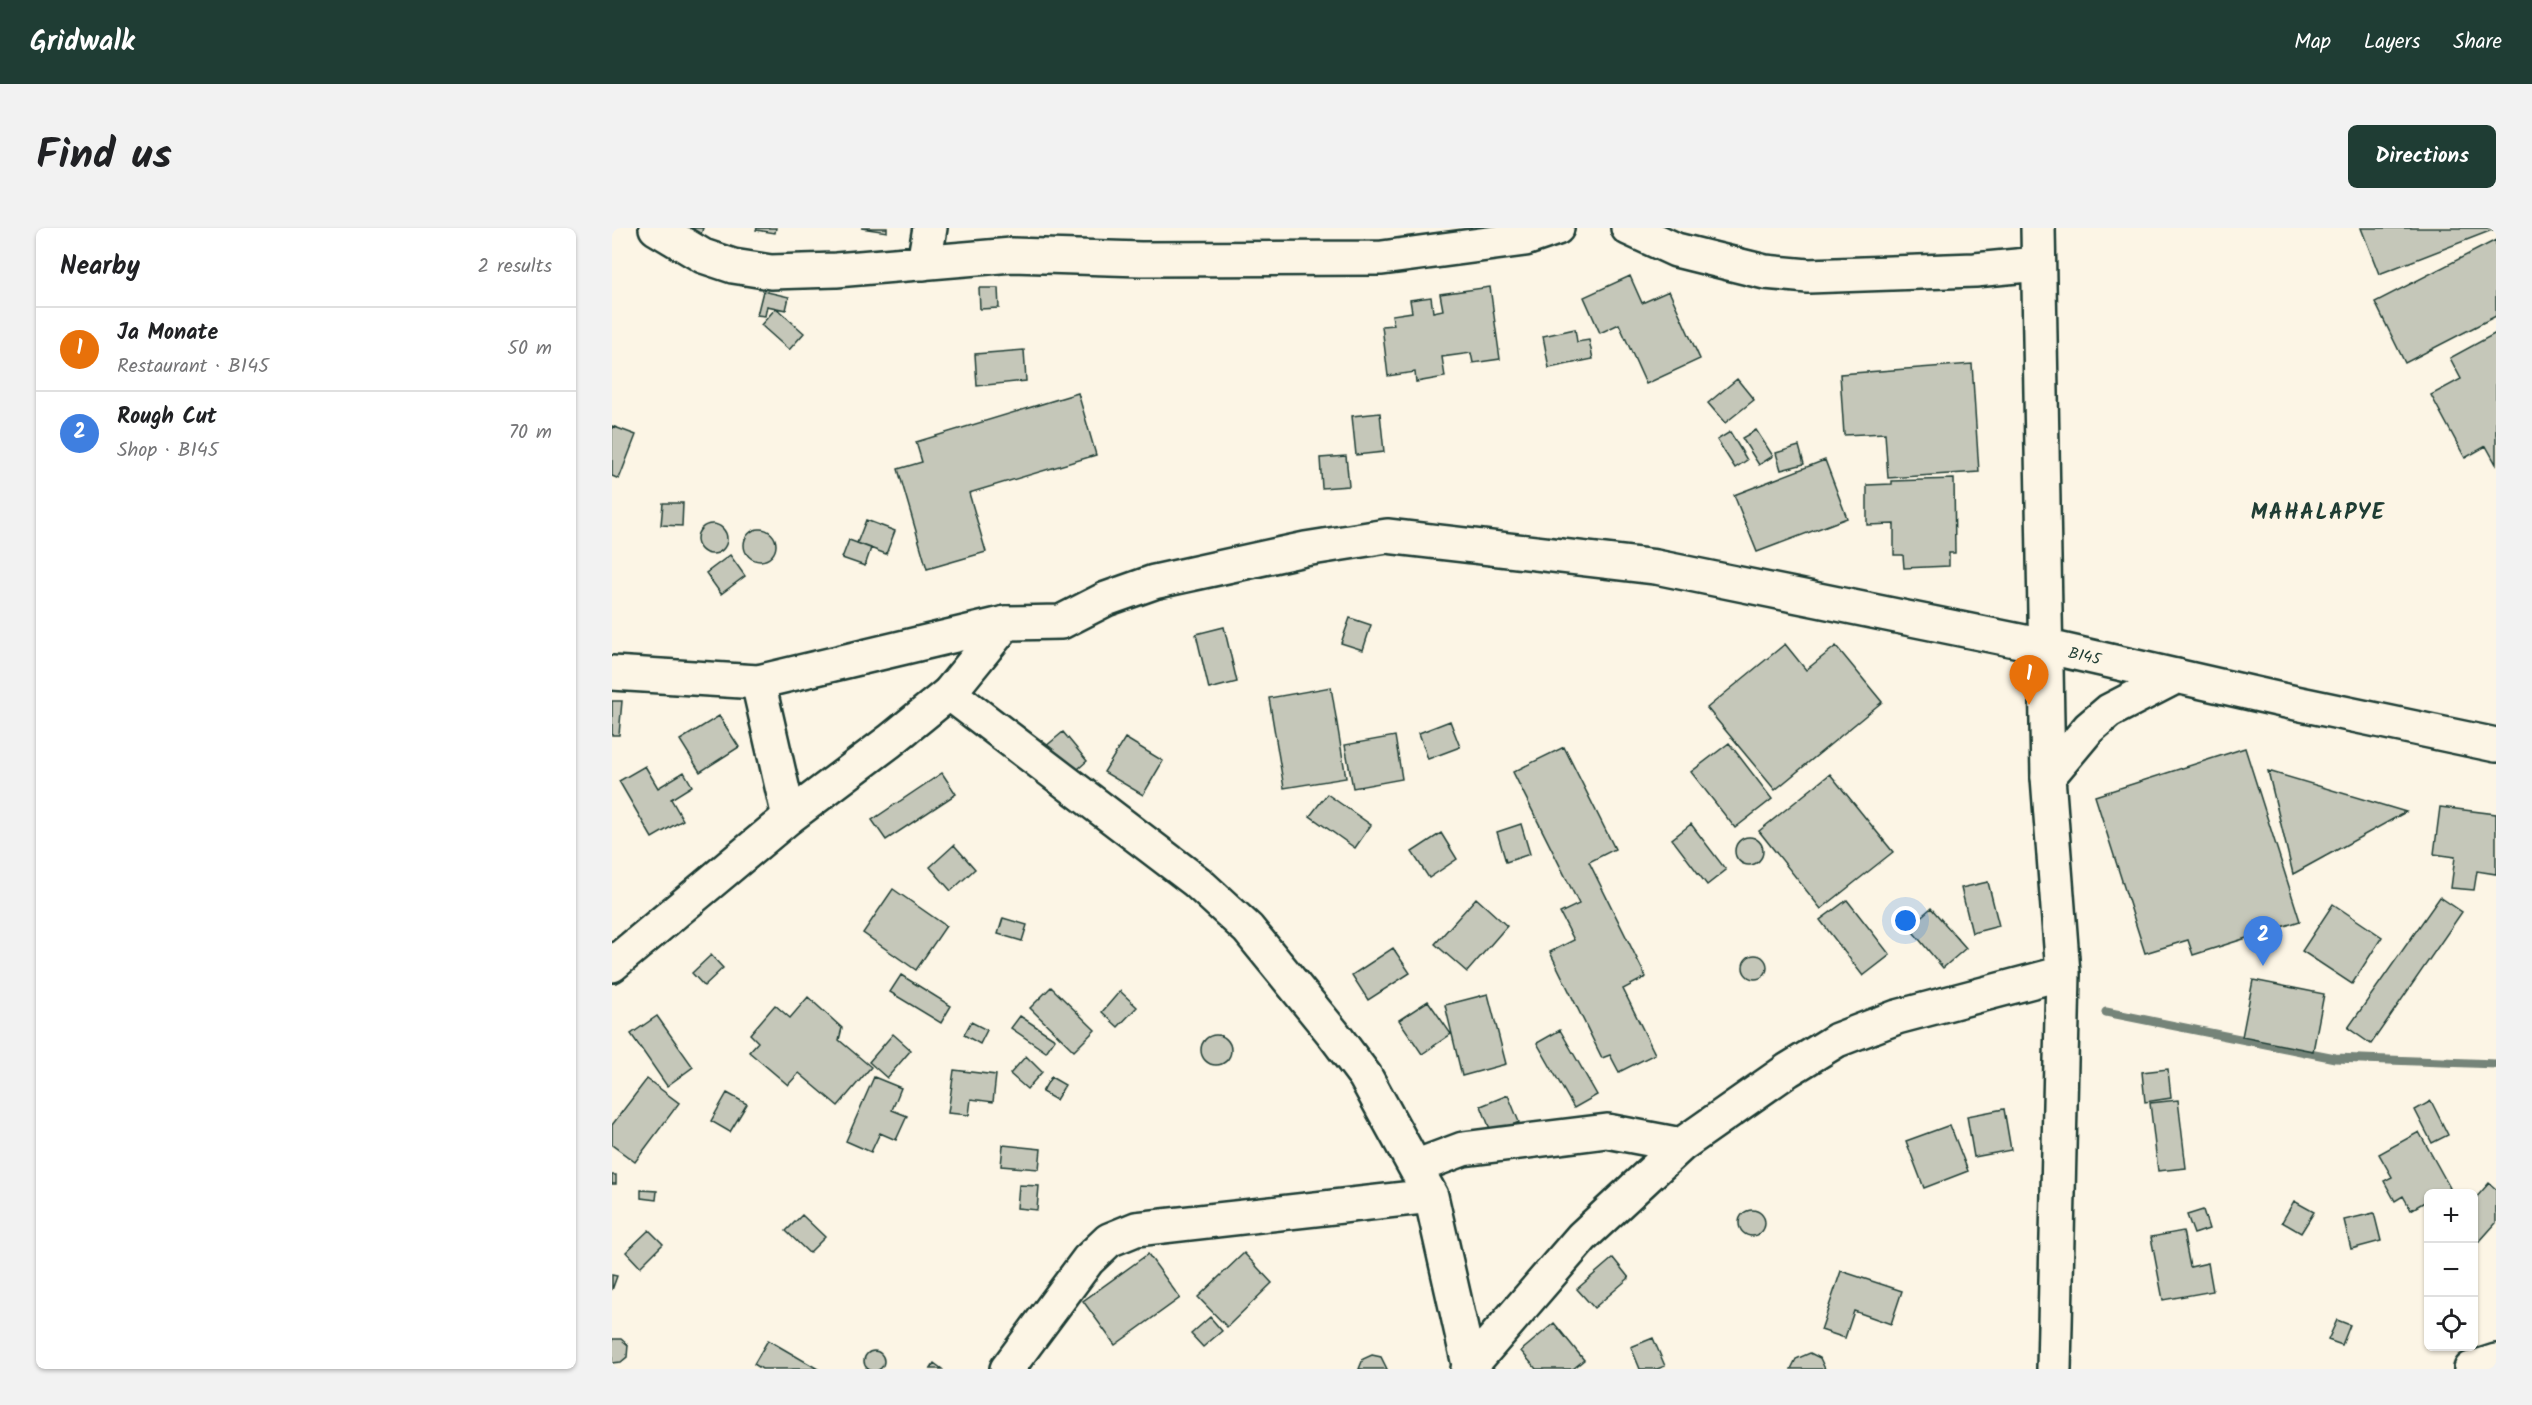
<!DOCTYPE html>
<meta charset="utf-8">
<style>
:root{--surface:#fff;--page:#f2f2f2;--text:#202124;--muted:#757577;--line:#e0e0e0;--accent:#1f3d34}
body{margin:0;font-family:Kalam,sans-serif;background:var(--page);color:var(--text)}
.controls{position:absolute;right:18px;bottom:18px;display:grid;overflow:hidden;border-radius:9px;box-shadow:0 2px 4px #0004}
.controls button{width:54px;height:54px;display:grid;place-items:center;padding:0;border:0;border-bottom:2px solid var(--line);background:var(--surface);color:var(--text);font:30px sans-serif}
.you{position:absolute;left:1294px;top:693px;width:21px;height:21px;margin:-15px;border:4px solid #fff;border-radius:50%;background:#1a73e8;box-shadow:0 0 0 9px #1a73e833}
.badge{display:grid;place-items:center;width:39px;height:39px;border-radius:50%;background:var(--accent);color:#fff;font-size:20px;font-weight:700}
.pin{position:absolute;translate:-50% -50px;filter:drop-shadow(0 2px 3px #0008)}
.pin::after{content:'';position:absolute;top:32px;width:21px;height:18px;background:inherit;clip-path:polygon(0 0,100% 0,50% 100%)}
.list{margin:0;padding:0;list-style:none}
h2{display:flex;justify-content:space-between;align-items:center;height:78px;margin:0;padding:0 24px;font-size:26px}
h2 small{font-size:20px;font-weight:400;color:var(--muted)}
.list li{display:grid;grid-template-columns:39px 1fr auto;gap:18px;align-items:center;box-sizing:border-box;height:84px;padding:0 24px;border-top:2px solid var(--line)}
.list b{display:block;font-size:22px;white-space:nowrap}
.list p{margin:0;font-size:20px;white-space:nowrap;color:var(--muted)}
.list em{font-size:20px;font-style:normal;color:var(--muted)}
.icon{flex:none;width:33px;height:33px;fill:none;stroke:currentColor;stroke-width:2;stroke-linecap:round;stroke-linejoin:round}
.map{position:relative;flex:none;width:1884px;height:1141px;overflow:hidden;border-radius:9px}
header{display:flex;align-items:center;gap:36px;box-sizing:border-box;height:84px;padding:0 30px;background:var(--accent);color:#fff}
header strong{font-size:28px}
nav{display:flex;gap:33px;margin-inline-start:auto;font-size:21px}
.intro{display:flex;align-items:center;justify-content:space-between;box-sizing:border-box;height:144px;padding:0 36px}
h1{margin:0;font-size:42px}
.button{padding:15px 27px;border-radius:9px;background:var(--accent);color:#fff;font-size:21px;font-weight:700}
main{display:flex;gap:36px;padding:0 36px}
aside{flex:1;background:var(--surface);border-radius:9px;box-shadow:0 2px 4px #0004}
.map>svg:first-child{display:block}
</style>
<header>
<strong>Gridwalk</strong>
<nav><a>Map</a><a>Layers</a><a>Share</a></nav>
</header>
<div class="intro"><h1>Find us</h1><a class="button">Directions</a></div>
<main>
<aside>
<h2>Nearby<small>2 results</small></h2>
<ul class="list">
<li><span class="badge" style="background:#e8710a">1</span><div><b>Ja Monate</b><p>Restaurant · B145</p></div><em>50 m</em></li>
<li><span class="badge" style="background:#3f7fe0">2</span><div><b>Rough Cut</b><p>Shop · B145</p></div><em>70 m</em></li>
</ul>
</aside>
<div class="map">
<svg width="1884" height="1141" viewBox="0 0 1884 1141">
<rect width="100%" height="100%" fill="#fcf5e5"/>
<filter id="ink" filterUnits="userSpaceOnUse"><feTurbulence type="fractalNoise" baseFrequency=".0167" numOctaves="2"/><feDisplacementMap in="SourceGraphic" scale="12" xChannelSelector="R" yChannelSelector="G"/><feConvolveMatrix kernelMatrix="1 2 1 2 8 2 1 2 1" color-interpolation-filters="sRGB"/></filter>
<g filter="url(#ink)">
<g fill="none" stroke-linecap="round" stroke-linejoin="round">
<path stroke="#758479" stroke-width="9" d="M1494 784 1723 830 1884 836"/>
</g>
<path fill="#c5c7b9" stroke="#1f3d34" stroke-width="1.5" d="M76 0H91L89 6Z
M145 0H164L163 5 144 2Z
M249 0H275V4Z
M1749 0H1883V1L1767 46Z
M1884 12V88L1793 135 1763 74Z
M1018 48 1030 75 1057 63 1088 131 1034 156 1007 96 988 105 972 69Z
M878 59 888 131 861 135 859 125 830 129 833 149 804 154 803 144 776 148 770 98 782 97 780 87 800 84 798 72 819 69 821 84 831 82 828 66Z
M367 60H386L387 80 368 81Z
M151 63 177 69 174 82 155 78 153 88 145 87Z
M164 80 192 105 177 122 149 97Z
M963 101 965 114 977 112 981 131 937 140 931 108Z
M1884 105V236L1874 218 1853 230 1819 167 1849 151 1838 130Z
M412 122 414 153 365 158 363 126Z
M1360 136 1367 244 1276 250 1273 205 1232 207 1228 146Z
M1125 151 1142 172 1113 195 1096 175Z
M466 165 484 227 357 265 374 324 315 341 286 241 310 234 304 214Z
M768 185 772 224 744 227 740 188Z
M0 198 24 207 7 251 0 248Z
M1144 202 1161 228 1147 237 1130 210Z
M1118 204 1135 232 1123 240 1105 212Z
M1187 218 1192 236 1169 242 1164 225Z
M734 228 737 258 710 260 708 230Z
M1213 232 1235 290 1145 324 1122 267Z
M1342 251 1343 325H1337V338L1292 340 1291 327H1282V296L1255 297V257L1280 256V253Z
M51 275H71L70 298 49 297Z
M254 292 283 303 274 326 245 315Z
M85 311a15 15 0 1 1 30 0a15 15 0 1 1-30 0Z
M132 317a16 16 0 1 1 32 0a16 16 0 1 1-32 0Z
M237 312 259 320 253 338 230 330Z
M118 327 133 348 109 366 94 345Z
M738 390 759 397 751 422 729 415Z
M612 399 625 454 597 461 584 406Z
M1173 416 1194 442 1224 418 1270 474 1163 562 1095 480Z
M719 459 734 550 672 560 657 470Z
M0 473H10L7 507H0Z
M107 488 127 519 88 544 68 512Z
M838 493 848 519 816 531 807 505Z
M451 504 475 533 458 548 433 519Z
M783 508 790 551 741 560 733 517Z
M513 510 551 533 531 567 492 544Z
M1117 515 1160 571 1123 600 1079 544Z
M952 519 1003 621 977 634 1034 749 1011 761 1043 826 1007 844 998 827 990 830 938 724 962 712 948 685 967 676 901 544Z
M1633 520 1688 693 1581 727 1576 712 1533 725 1483 568Z
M33 538 46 560 72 544 80 558 59 571 71 592 40 610 7 553Z
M1656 543 1794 584 1681 646Z
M330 545 344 566 274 612 260 592Z
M1218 546 1281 624 1209 681 1147 603Z
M715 566 759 597 743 620 698 588Z
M1828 579 1884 586V646L1865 643 1862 662 1839 660 1843 629 1822 626Z
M909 596 918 626 894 634 885 604Z
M1079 596 1114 642 1095 657 1060 611Z
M829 605 845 631 817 650 800 624Z
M1123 623a14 14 0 1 1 28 0a14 14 0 1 1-28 0Z
M342 617 363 641 339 663 318 639Z
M1376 654 1387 698 1360 705 1349 660Z
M281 661 334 698 304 742 251 705Z
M1828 669 1850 684 1759 816 1736 800Z
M864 670 895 698 855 744 823 716Z
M1235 672 1278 727 1251 748 1208 692Z
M1721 676 1770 709 1740 756 1690 723Z
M1319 680 1354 720 1331 740 1297 699Z
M391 690 415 697 410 713 386 706Z
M781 720 798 745 756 772 740 747Z
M1131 739a12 12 0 1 1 24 0a12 12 0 1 1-24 0Z
M99 727 111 740 92 758 80 745Z
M289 747 339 778 329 795 278 764Z
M1641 752 1712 766 1701 823 1630 809Z
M439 759 483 802 462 823 418 780Z
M508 763 525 779 506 799 490 784Z
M876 766 894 836 850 848 833 777Z
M196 769 230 800 227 812 259 839 226 878 187 845 176 857 137 824 146 814 138 806 163 777 178 790Z
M816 773 839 806 810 826 787 792Z
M45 788 81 839 55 858 19 806Z
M408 788 443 811 434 824 399 800Z
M359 794 375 802 368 816 352 807Z
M948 802 985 867 962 880 925 815Z
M281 806 299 822 275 850 257 834Z
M589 822a15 15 0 1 1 30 0a15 15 0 1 1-30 0Z
M414 828 430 844 415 861 398 846Z
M1556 841 1559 870 1533 874 1530 844Z
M342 842 384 847 381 874 359 871 357 887 336 885Z
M262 849 289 860 280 882 295 888 284 912 268 905 259 924 234 913Z
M439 849 453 857 444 872 430 864Z
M35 851 67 875 23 934 0 917V897Z
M115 865 135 876 118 904 99 893Z
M896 867 907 894 880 906 869 878Z
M1566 872 1574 940 1546 943 1538 875Z
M1819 873 1836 907 1820 915 1803 882Z
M1392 881 1399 922 1362 929 1355 888Z
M1338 897 1356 943 1312 960 1294 913Z
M1807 904 1838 960 1829 966H1816V972L1799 982 1791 968 1783 973 1772 953 1780 949 1767 926Z
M391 917 429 921 427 941 389 938Z
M0 947H4V956H0Z
M1877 955 1884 961V995L1867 1014 1862 1008V972Z
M407 957 427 958 425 982 405 980Z
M29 962 45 963 44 972 29 970Z
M1682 973 1702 984 1689 1005 1670 994Z
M1591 982 1597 1001 1582 1006 1575 987Z
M1127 995a13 13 0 1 1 26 0a13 13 0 1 1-26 0Z
M1762 985 1769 1013 1739 1021 1732 992Z
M190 987 213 1009 197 1025 174 1003Z
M37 1002 51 1016 28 1039 14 1024Z
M1571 1003 1578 1039 1596 1035 1601 1063 1551 1072 1539 1009Z
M632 1025 660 1055 615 1099 586 1069Z
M536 1026 568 1070 503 1117 471 1073Z
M1001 1030 1017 1050 982 1080 965 1061Z
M1229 1043 1290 1063 1279 1096 1242 1083 1233 1110 1209 1102Z
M0 1047 5 1048 0 1062Z
M598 1089 610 1103 591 1119 579 1106Z
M1725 1092 1738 1097 1730 1117 1716 1112Z
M942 1095 972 1132 961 1141H924L909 1123Z
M1041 1110 1053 1138 1045 1141H1028L1019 1119Z
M0 1111H9L16 1117 15 1129 9 1134 0 1135Z
M156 1112 206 1141H150L142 1136Z
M252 1133a10 10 0 1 1 20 0a10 10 0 1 1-20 0Z
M1198 1125 1208 1130 1213 1141H1179L1184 1131Z
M760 1127 769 1129 775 1141H747L751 1131Z
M322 1135 330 1141H318Z"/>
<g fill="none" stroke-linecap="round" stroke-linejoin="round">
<defs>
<path id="street" d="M44 0 91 28 121 38 159 44 224 42 400 27 529 31 770 30 913 11 945 0
M1016 0 1064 22 1153 44 1196 48 1363 42 1426 36
M1426 0 1436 549 1451 745 1442 1141
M312 35 318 0
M0 445 146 454 394 395
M146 454 177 589
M337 465 585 654 636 701 720 804 753 848 819 968 858 1141
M803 939 851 921 995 903 1069 917
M395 1141 476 1032 497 1012 524 1001 819 968
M856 1141 970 1009 1069 917 1176 842 1225 812 1285 789 1451 745
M1859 1141 1884 1133"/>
<g id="secondary">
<path d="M1436 549 1477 500 1497 483 1565 448"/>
<path id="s1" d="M0 737 177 589 278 513 337 465 394 395 449 394 494 371 542 354 693 321 775 308 1044 339 1432 418 1665 471 1884 517"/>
</g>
</defs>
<use href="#street" stroke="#1f3d34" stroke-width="38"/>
<use href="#secondary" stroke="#1f3d34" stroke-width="38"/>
<use href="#street" stroke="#fcf5e5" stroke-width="33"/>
<use href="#secondary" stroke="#fcf5e5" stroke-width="33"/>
</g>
</g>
<g text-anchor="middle" stroke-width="4.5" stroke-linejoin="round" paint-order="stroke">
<g font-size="16" fill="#1f3d34" stroke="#fcf5e5">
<text dy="6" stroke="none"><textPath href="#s1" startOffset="1626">B145</textPath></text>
</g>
<g font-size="22" font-weight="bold" letter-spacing="1.5" fill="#1f3d34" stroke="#fcf5e5">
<text x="1706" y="291">MAHALAPYE</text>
</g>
</g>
</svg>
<div class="controls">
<button>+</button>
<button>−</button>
<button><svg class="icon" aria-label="locate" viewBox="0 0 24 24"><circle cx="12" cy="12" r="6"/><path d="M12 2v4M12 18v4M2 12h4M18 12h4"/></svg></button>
</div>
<div class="you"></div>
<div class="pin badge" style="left:1417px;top:477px;background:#e8710a">1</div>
<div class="pin badge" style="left:1651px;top:738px;background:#3f7fe0">2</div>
</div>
</main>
